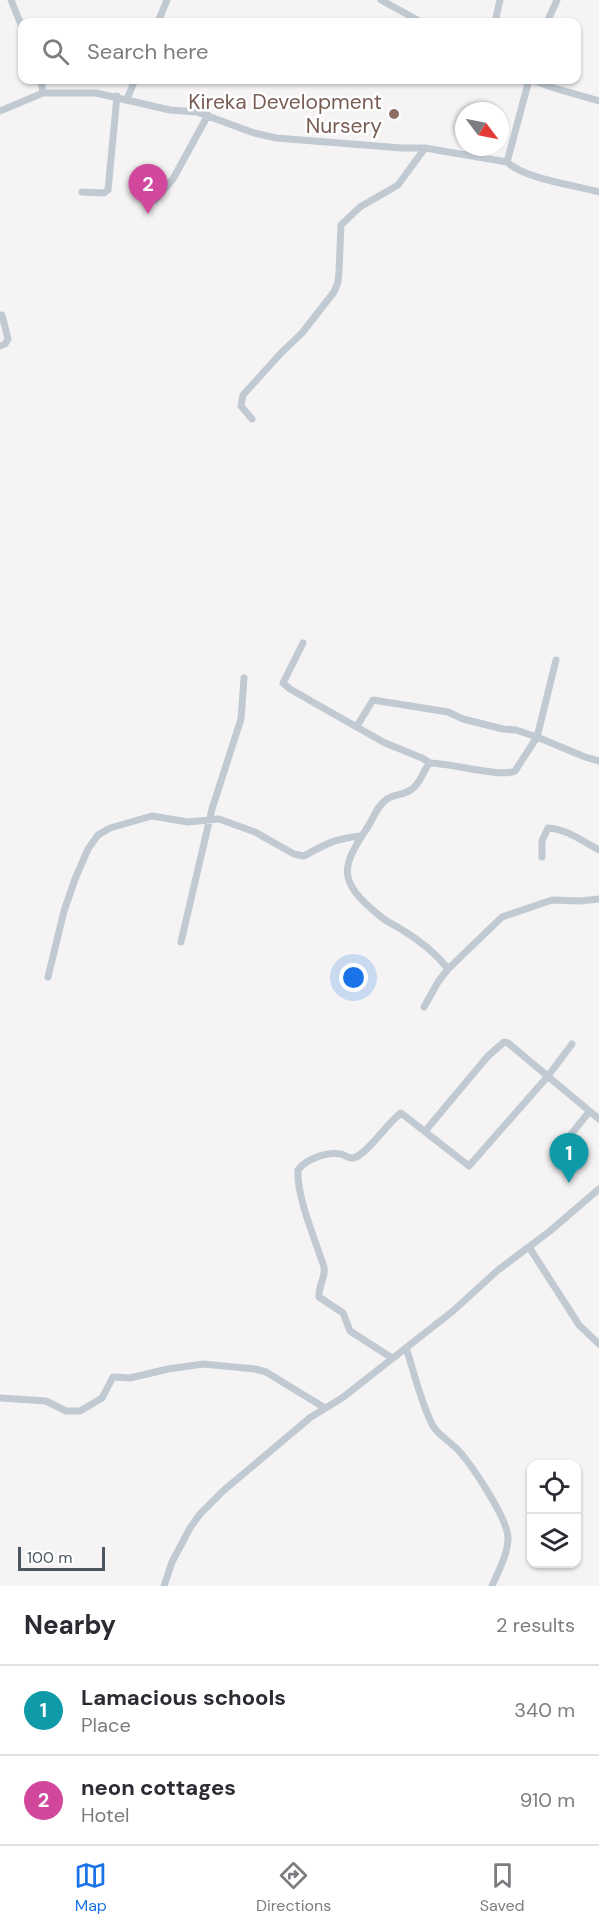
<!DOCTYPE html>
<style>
:root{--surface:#fff;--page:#f2f2f3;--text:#2b2b33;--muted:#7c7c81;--line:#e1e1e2;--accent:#1a73e8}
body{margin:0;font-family:"DM Sans",sans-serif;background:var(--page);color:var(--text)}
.controls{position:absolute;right:18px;bottom:18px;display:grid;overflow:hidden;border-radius:12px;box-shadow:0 2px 4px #0004}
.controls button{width:54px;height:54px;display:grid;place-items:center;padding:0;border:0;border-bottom:2px solid var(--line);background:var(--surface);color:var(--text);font:30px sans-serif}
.compass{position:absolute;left:455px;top:102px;width:54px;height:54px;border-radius:50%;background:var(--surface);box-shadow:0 2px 4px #0004;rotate:122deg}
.scale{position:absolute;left:18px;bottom:15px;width:87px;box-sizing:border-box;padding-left:6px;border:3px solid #4a5661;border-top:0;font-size:16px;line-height:21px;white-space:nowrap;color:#4a5661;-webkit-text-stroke:4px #fff;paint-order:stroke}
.you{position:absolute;left:354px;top:978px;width:21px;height:21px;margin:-15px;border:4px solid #fff;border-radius:50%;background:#1a73e8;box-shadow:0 0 0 9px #1a73e833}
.badge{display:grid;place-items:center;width:39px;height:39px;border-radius:50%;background:var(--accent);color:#fff;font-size:20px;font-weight:700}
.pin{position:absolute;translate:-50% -50px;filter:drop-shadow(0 2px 3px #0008)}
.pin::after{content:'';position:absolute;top:32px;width:21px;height:18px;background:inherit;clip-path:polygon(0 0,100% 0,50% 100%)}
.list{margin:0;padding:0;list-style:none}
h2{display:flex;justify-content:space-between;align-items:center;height:78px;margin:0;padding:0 24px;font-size:26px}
h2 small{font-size:20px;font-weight:400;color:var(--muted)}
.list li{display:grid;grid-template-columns:39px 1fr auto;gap:18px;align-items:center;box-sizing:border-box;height:90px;padding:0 24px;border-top:2px solid var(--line)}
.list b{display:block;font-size:22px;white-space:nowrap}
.list p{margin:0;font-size:20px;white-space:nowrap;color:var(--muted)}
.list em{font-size:20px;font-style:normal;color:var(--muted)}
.icon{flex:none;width:33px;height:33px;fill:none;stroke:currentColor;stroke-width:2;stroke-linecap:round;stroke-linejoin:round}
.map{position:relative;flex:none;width:599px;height:1586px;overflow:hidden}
.search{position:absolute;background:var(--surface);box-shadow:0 2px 4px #0004;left:18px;right:18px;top:18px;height:66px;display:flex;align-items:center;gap:15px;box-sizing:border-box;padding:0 21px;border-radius:12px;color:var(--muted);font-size:22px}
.sheet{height:258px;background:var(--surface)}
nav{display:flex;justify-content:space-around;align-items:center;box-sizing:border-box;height:84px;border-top:2px solid var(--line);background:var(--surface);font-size:16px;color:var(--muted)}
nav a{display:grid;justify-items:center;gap:3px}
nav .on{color:var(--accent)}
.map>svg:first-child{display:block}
</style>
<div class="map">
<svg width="599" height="1586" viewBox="0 0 599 1586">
<rect width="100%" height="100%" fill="#f5f3f3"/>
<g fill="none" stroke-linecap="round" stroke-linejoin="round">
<path stroke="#c1cad2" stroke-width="7" d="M11 0 22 27
M381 0 421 22
M158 22 167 0
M495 22 500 0
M547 22 557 0
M41 80 43 93
M532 80 554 88 599 101
M127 99 135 80
M0 111 43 93H96L170 110 197 112 254 133 276 138 402 148H425L507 162 529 80
M507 162C525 179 575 185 599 192
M82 192 104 193 108 190 117 96
M155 200 173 179 208 115
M0 346 5 344 8 339 2 315
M252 419 241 406 243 395 281 353 302 333 334 292 338 282 339 272 341 225 360 207 398 185 425 148
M303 643 283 683 290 689 383 742 422 758 430 763
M357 726 373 700 448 712 463 719 503 729 516 730 537 737 556 660
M542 857V841L548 828C567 829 582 841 599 850
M181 942 212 809 241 719 244 678
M448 969C434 951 418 939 399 928 393 924 385 921 380 916 337 881 340 868 369 825 374 816 378 805 387 799 395 794 405 795 412 789 422 782 422 771 430 763 451 763 500 778 515 771L537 737 585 757 599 761
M48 977 64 911 75 879 88 849 98 835 110 828 152 816 188 822 219 819 255 832 294 854 304 856C326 844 334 839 360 836
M424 1007 438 982 448 969 502 917 552 900 580 901 599 899
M426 1130 488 1056 504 1042 508 1043 599 1119
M556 1153 589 1112
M529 1247 579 1325 599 1344
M406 1348C414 1371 421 1404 433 1426 439 1436 451 1442 459 1451 473 1467 508 1519 508 1538 508 1554 498 1572 492 1586
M392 1358 350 1331 343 1313 319 1297C318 1286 326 1277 324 1267 316 1242 296 1195 298 1170 306 1159 326 1152 340 1154 344 1154 348 1159 353 1158 366 1156 388 1122 401 1113L469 1166 548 1076 572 1044
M0 1398 46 1401 66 1411H80L102 1398 113 1377 130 1378 168 1369 203 1364 255 1369 266 1372 325 1408
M164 1586 172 1562 190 1528 200 1514 223 1491 311 1417 342 1398 453 1311 498 1270 550 1231 599 1189"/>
</g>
<circle fill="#8d6e63" stroke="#fff" stroke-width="2" cx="394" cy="114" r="6"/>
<g text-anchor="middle" stroke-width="5" stroke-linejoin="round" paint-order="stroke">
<g font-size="21" fill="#785e54" stroke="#fff" text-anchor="end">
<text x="382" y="109">Kireka Development<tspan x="382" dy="24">Nursery</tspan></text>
</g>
</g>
</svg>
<div class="controls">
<button><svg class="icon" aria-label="locate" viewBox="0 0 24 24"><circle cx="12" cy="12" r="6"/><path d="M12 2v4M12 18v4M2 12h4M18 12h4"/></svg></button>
<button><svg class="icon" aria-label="layers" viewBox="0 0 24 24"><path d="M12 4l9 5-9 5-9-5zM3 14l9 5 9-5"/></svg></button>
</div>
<svg class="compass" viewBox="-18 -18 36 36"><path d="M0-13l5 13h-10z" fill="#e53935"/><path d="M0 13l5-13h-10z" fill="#7c7c81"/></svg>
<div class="scale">100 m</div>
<div class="you"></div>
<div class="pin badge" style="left:569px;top:1183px;background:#0f9aa8">1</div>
<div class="pin badge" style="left:148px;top:214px;background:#d1479c">2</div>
<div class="search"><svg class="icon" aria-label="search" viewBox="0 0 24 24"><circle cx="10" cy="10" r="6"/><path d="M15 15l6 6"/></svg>Search here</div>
</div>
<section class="sheet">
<h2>Nearby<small>2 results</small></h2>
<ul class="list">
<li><span class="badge" style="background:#0f9aa8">1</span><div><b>Lamacious schools</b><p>Place</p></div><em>340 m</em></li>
<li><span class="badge" style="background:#d1479c">2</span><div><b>neon cottages</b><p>Hotel</p></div><em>910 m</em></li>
</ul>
</section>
<nav>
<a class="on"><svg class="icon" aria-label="map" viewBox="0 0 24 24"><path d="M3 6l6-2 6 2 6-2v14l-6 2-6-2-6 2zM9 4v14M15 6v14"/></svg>Map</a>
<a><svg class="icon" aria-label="directions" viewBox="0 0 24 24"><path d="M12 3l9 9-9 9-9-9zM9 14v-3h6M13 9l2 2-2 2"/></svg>Directions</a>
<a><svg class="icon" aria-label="saved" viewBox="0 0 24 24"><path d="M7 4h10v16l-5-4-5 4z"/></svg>Saved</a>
</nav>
